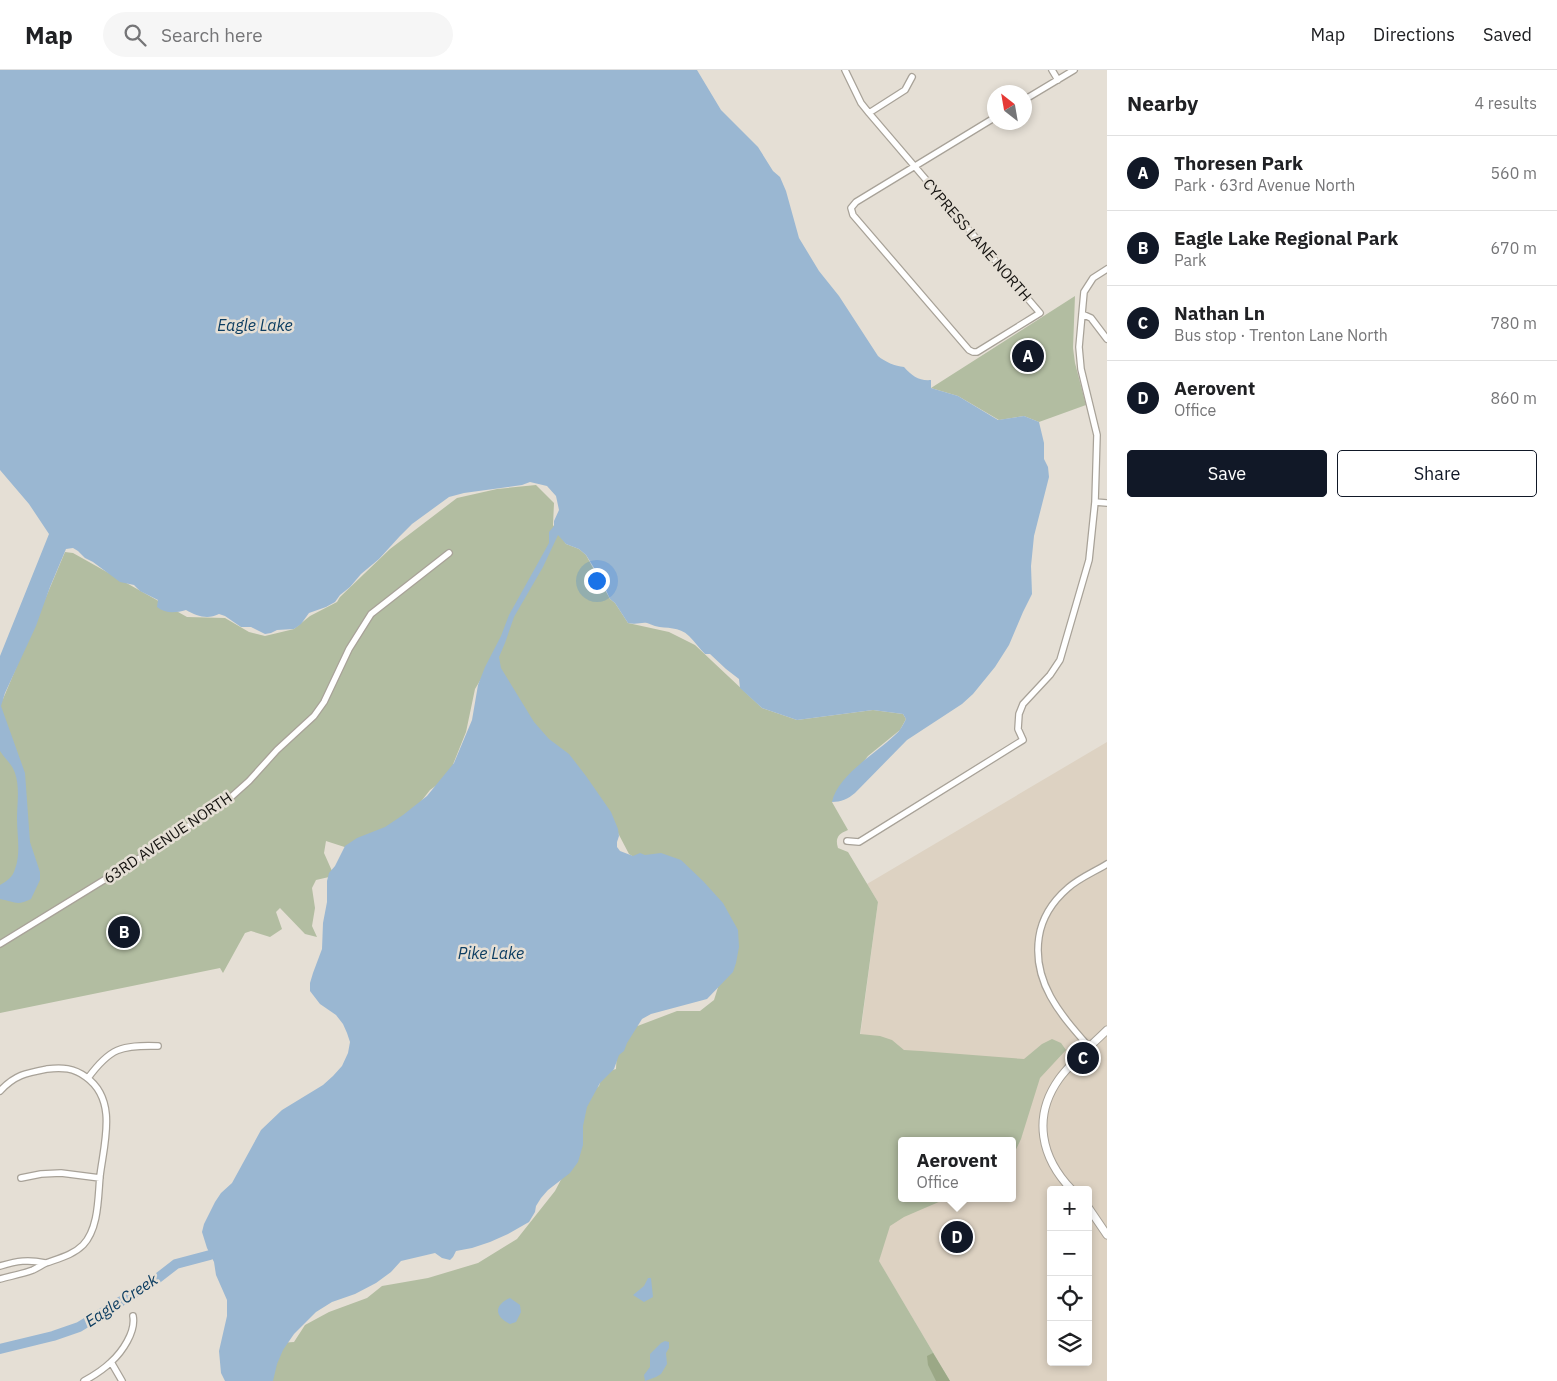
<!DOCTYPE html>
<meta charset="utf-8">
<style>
:root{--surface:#fff;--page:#f6f6f6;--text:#202124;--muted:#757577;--line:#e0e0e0;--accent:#111827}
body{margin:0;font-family:"IBM Plex Sans",sans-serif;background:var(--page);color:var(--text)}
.controls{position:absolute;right:15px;bottom:15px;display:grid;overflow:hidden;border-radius:5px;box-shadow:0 2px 8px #0003}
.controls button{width:45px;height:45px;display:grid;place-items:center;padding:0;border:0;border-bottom:1px solid var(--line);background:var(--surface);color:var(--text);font:25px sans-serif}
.compass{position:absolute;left:987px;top:15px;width:45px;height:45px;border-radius:50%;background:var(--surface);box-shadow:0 2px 8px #0003;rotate:329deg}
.you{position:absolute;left:596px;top:510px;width:18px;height:18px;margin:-12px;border:4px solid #fff;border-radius:50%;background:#1a73e8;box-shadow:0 0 0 8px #1a73e833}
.badge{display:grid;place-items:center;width:32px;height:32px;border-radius:50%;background:var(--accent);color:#fff;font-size:16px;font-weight:700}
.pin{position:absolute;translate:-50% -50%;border:2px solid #fff;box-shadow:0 1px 5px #0006}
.popup{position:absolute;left:898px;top:1067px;width:118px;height:65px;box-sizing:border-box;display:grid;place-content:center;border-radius:5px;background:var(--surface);filter:drop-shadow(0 1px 4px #0005);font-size:16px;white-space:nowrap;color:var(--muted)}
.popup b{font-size:19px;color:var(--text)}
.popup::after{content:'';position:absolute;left:50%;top:100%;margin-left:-10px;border:10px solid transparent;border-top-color:var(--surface)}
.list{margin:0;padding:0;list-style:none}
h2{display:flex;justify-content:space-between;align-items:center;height:65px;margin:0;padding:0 20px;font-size:21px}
h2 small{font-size:16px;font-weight:400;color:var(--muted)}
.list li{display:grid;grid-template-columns:32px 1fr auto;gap:15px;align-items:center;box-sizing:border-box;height:75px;padding:0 20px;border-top:1px solid var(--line)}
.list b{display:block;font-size:19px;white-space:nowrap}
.list p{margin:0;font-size:16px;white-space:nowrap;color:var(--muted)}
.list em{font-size:16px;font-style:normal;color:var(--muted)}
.actions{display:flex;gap:10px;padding:15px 20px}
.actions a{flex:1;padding:11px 0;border:1px solid var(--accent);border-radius:5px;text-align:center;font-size:18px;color:var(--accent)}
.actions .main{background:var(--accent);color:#fff}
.icon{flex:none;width:28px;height:28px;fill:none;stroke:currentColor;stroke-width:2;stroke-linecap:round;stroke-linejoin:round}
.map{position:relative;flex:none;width:1107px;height:1311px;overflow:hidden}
header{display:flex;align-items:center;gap:30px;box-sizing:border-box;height:70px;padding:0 25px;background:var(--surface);border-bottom:1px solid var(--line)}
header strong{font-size:24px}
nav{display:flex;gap:28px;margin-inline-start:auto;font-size:18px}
.search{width:350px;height:45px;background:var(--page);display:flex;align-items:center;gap:12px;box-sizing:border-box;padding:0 18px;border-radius:28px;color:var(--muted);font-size:19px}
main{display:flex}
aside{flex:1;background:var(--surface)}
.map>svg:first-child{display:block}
</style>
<header>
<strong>Map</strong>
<div class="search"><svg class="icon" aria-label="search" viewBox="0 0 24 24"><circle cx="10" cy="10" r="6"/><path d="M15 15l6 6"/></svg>Search here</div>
<nav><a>Map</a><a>Directions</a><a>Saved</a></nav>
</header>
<main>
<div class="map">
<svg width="1107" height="1311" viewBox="0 0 1107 1311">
<rect width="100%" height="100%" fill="#e5dfd5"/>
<path fill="#ddd2c2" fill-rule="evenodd" d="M1107 672V1311H950L839 1124 878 832 867 814ZM902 1071H1012V1128H902ZM1051 1120H1088V1292H1051Z"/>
<path fill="#b2bda1" d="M1075 226 1073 278 1075 293 1086 335 1039 352 1024 346 999 350 958 326 931 318Z
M536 415 554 433 553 455 566 474 579 479 586 485 610 529 615 533 628 553 669 562 695 575 762 638 797 650 873 640 903 644 906 649 900 660 868 686 832 732 848 760C838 764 835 768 838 778L848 782 878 832 860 964 880 966 892 970 904 980 921 981 1024 989 1042 974 1052 969 1061 973 1066 980 1040 1008 1021 1069 1012 1088V1071H902V1128H948L904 1147 890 1156 879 1191 950 1311H262L279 1273 294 1272 305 1255 329 1242 367 1228 382 1216 428 1208 478 1193 517 1169 555 1121 564 1104 583 1029 599 1016 603 1003 616 999 617 977 627 960 677 941H700L714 930 725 895 637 789 629 784 608 744 481 609 475 619 466 662 448 707 430 720 405 752 360 782 326 771 324 783 332 801 329 807 316 810 312 818 315 838 312 856 317 867 305 864 280 838 276 842 282 859 270 867 251 861 245 863 223 903 220 898 0 943V633L3 629 65 482 73 483 187 547 225 548 249 562 265 566 294 559 310 546 337 532 340 527 390 479 457 428 497 419Z"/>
<path fill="#9ba886" d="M933 1283 950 1311H936L928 1295 927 1286Z"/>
<path fill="#9ab7d2" d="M0 0H697L721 40 758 77 773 101 780 107 786 121 799 168 819 201 839 226 878 286C885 292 895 296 904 297 912 306 919 311 931 310V318L958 326 998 350 1024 346 1039 352 1044 373V389L1048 397 1049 407 1034 466 1031 496 1032 524 1023 542 1009 575 995 597 973 624 962 634 907 670 855 723C848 729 841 732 832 732 837 706 876 683 895 665 900 661 903 655 906 649L903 644 873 640 797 650 762 638 740 618 739 609 726 599 710 584H705C699 578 695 572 689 566 679 556 667 559 655 556 652 555 650 554 647 553 641 552 637 555 628 553L615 533 610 529 601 509 586 485 579 479 566 474 558 465 543 497 514 547 505 573 499 587 501 598 534 652 549 669 569 684 586 706 611 742 618 759 619 766 617 772V777L620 781 633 786 640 783 645 785 661 783 681 790 703 811 723 833 738 860 739 877 736 893 733 902 707 929 651 944 642 949 627 973 624 981 619 985 614 999 600 1013 587 1037 583 1056V1075L578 1092 570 1103 548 1120 541 1128 536 1136 535 1142 529 1152 508 1164 490 1172 472 1178 456 1181 453 1187 450 1190 442 1188 435 1183 401 1191 391 1202 376 1213 355 1224 332 1232 316 1242 294 1264 283 1280 277 1294 273 1311H225L221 1303 219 1281 227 1246V1230L216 1205 214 1192 207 1178 202 1162 204 1154 215 1132 221 1123 232 1113 261 1060 282 1040 323 1015 333 1006 342 996 348 983 350 972 347 963 343 954 336 945 320 934 310 921V913L313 903 322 879 323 853 327 832V811L329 803 335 796 345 776 357 768 385 757 403 745 427 726 454 693 472 650 478 615 485 597 501 566 509 545 549 473V462L554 456V451L559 440 556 426 547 416 530 412 522 415 464 423 449 427 412 454 400 466 379 489 361 504 350 517 340 525 335 532 326 537 309 543 301 554 294 559 277 560 271 563 265 564 251 557H241L225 546 219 544C207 550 197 546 186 540 175 543 166 544 157 537L158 530 140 521 134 515 120 512 93 492 85 488 78 481 73 478 66 479 50 517 36 556 5 623 1 636 25 703 30 772 40 802V810L31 829C17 836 15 832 0 829V815C7 811 13 807 15 799 21 783 17 765 17 749 17 733 20 718 15 703 12 694 5 689 0 681V586L49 464 29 434 0 400Z
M648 1208H651L653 1227 644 1232 633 1225 644 1216Z
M510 1228 520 1235 521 1242 516 1252 510 1254C494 1246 494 1235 510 1228Z
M665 1271 669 1272V1278L666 1283 667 1294 661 1304 656 1307 645 1311 644 1305 650 1297V1284L661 1273Z"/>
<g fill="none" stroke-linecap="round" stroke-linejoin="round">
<path stroke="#9ab7d2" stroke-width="10" d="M0 1279 53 1266 79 1257 154 1211 176 1194 210 1185"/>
<defs>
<path id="minor" d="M845 0 861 33 869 43 1040 243 977 282H973L969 280 853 145 851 138 856 132 994 48
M1052 0 1058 10
M1024 30 1074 0
M869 43 905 20 912 7
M1082 244 1091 248 1107 269
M1095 432 1107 433
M847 771 859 772 1023 670 1018 659 1019 644 1023 634 1050 605 1060 590 1089 490 1095 432 1097 365 1081 299 1079 277 1084 222 1093 208 1107 199
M0 874 161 775 230 728 249 711 277 680 314 646 324 632 349 579 371 544 449 483
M1090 978C1061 945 1032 913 1039 867 1042 847 1053 831 1068 818 1079 808 1094 802 1107 794
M88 1008C110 978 121 975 158 976
M0 1021C15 1005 26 1003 47 999 62 997 74 998 86 1007 118 1030 104 1073 100 1106 98 1127 99 1158 83 1175 73 1185 60 1188 46 1193 42 1195 37 1198 33 1200 22 1204 11 1206 0 1209
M21 1108 41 1104 61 1103 100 1108
M0 1196C17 1191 28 1189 45 1193
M111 1292 122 1311
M84 1311C93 1306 103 1300 111 1292 122 1282 136 1262 133 1246"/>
<path id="tertiary" d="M1072 1120C1041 1088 1032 1047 1059 1009 1072 991 1091 976 1107 960
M1088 1137 1107 1165"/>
</defs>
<use href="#minor" stroke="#a8a298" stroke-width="8"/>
<use href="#tertiary" stroke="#a8a298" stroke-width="9"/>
<use href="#minor" stroke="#fff" stroke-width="5.5"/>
<use href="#tertiary" stroke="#fff" stroke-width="7"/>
</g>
<g text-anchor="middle" stroke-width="5" stroke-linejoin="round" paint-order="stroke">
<g font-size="15" fill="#151310" stroke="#e5dfd5">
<text transform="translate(977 170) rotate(49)" y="5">CYPRESS LANE NORTH</text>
<text transform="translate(168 768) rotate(-34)" y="5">63RD AVENUE NORTH</text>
</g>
<g font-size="16" font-style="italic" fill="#0c3d61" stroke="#e5dfd5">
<text x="255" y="261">Eagle Lake</text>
<text x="491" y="889">Pike Lake</text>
<text transform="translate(121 1230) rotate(-33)" y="6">Eagle Creek</text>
</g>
</g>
</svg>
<div class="controls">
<button>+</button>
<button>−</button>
<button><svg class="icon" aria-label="locate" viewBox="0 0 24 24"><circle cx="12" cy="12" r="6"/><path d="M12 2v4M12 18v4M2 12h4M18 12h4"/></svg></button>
<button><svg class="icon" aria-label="layers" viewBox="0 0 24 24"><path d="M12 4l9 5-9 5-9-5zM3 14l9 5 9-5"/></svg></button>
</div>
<svg class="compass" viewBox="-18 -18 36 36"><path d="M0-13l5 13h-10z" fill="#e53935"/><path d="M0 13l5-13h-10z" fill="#757577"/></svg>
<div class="you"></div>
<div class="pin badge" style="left:1028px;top:286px">A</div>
<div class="pin badge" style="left:124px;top:862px">B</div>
<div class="pin badge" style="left:1083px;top:988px">C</div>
<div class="pin badge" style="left:957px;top:1167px">D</div>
<div class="popup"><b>Aerovent</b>Office</div>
</div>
<aside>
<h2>Nearby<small>4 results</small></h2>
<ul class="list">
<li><span class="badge">A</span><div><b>Thoresen Park</b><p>Park · 63rd Avenue North</p></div><em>560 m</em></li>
<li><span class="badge">B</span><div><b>Eagle Lake Regional Park</b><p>Park</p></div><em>670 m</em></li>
<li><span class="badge">C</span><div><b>Nathan Ln</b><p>Bus stop · Trenton Lane North</p></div><em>780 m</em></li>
<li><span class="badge">D</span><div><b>Aerovent</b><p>Office</p></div><em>860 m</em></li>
</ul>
<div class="actions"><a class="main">Save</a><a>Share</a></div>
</aside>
</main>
